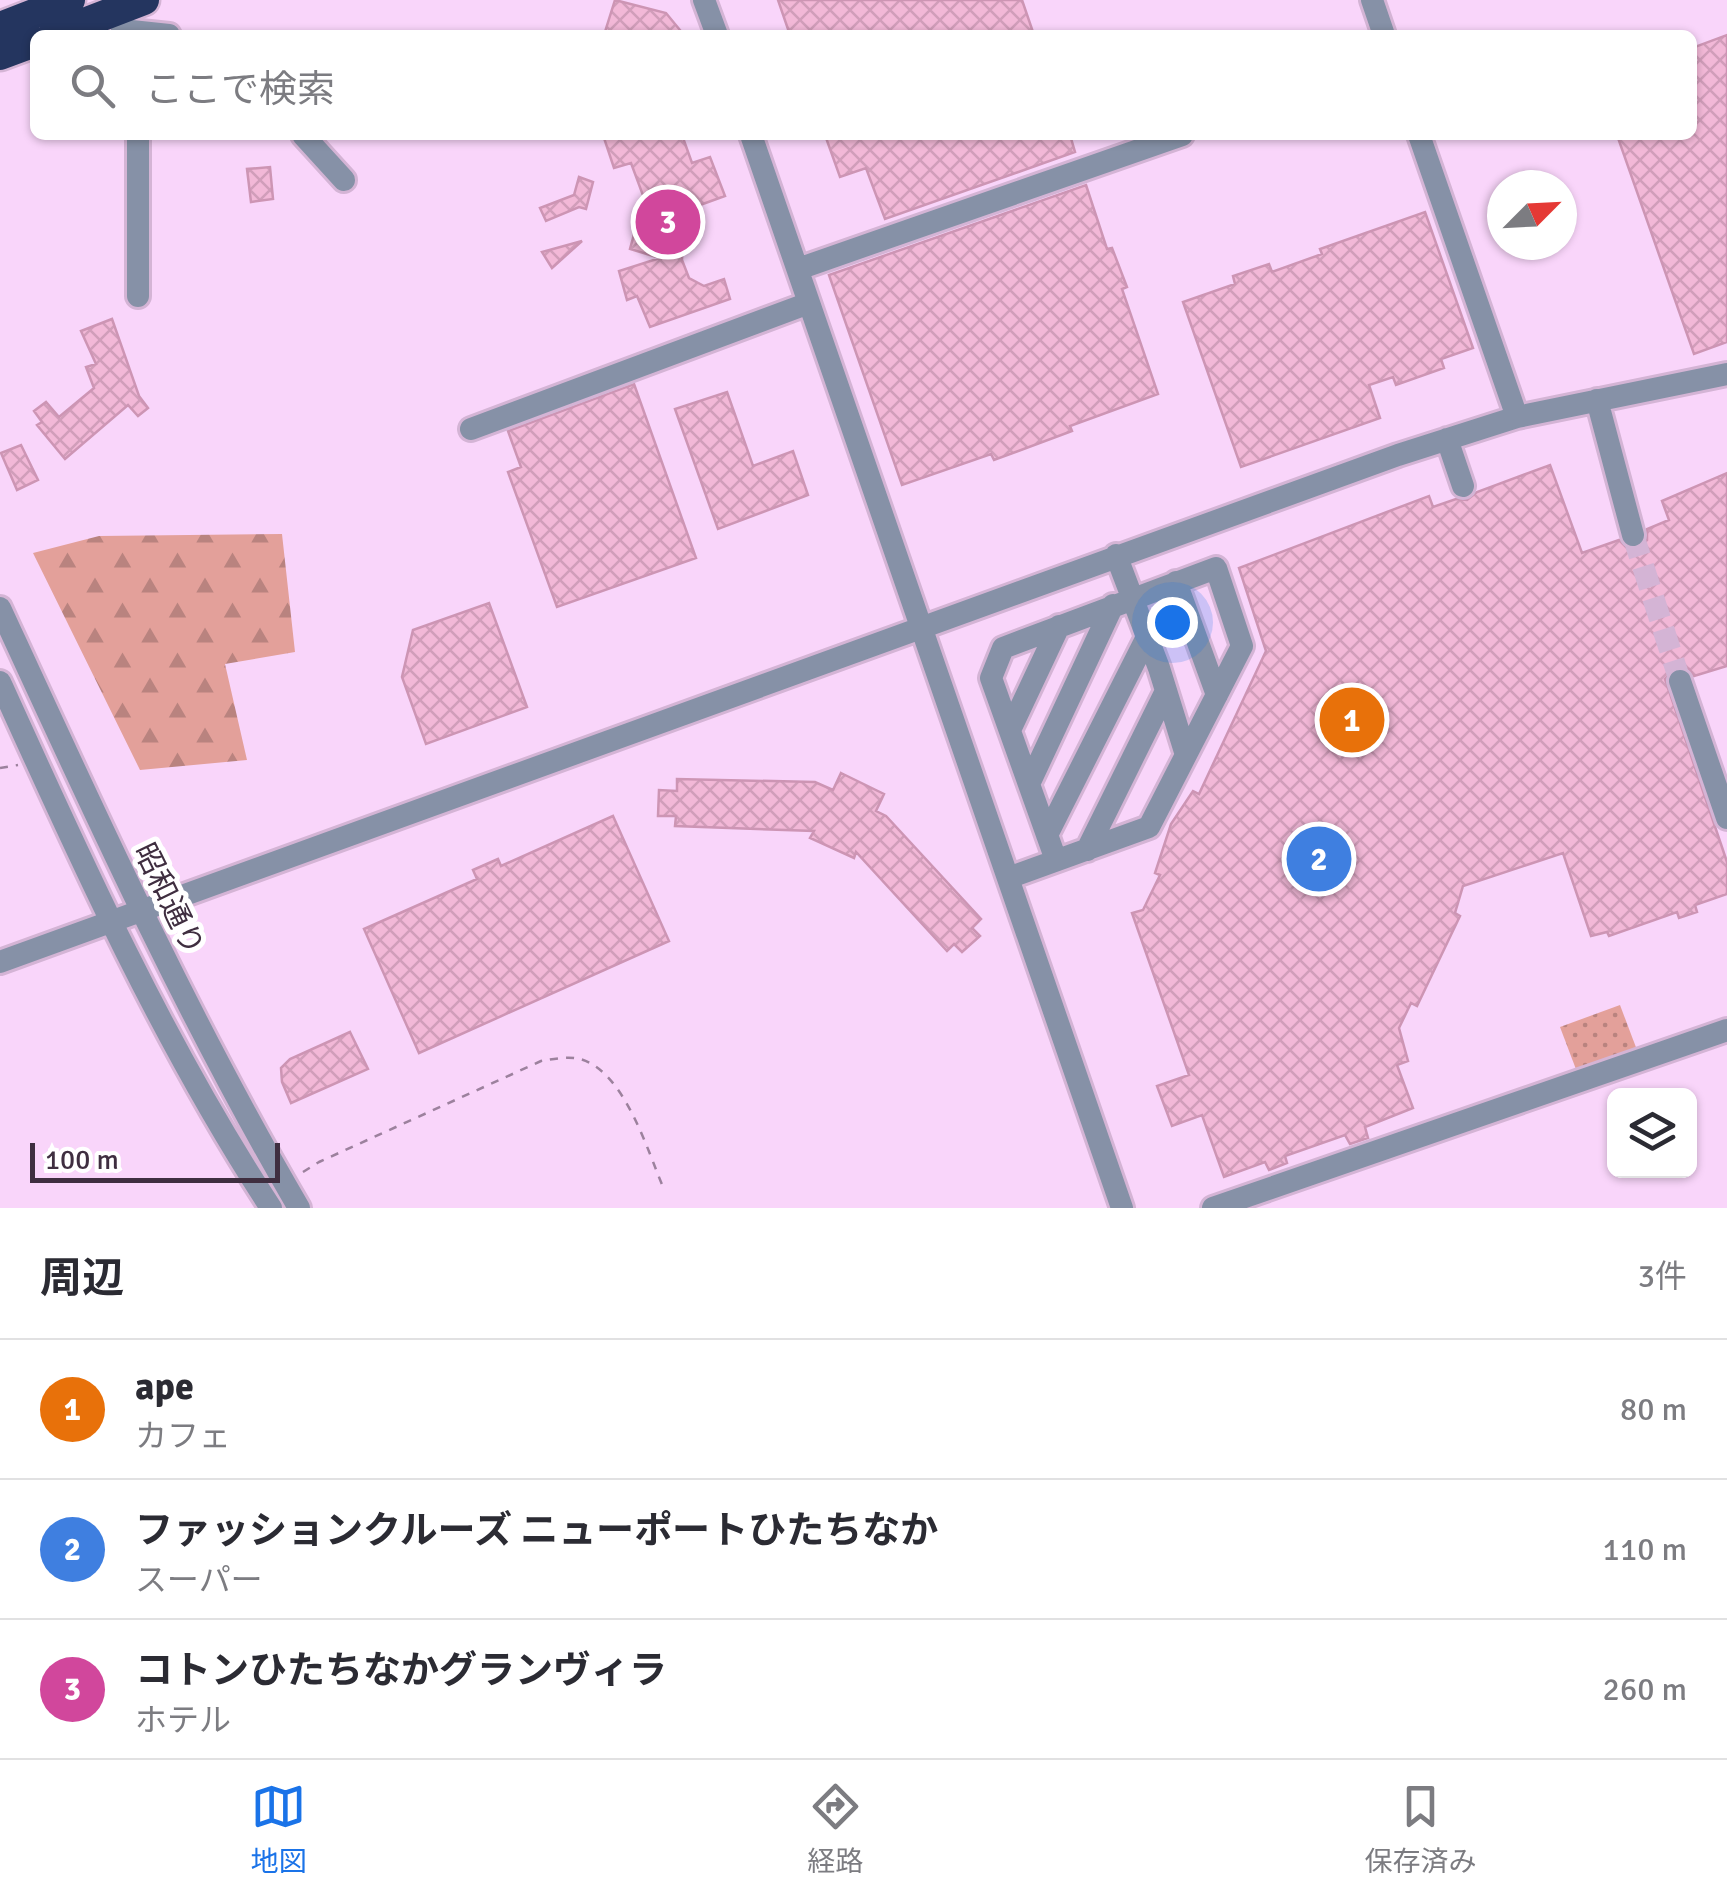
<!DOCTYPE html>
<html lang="ja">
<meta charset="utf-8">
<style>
:root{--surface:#fff;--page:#f2f2f3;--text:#2b2b33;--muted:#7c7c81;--line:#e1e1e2;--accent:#1a73e8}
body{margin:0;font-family:Signika,"Noto Sans JP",sans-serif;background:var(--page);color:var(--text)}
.controls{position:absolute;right:30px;bottom:30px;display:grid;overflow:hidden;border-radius:15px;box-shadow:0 2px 8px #0004}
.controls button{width:90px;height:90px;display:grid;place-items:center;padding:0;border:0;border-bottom:2px solid var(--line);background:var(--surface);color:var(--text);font:50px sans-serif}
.compass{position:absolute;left:1487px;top:170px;width:90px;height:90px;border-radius:50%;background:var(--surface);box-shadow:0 2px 8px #0004;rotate:66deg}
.scale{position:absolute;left:30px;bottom:25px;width:250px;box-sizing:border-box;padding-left:10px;border:5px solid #3f2e40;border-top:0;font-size:28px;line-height:35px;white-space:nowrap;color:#3f2e40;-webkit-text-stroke:8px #fff;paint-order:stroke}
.you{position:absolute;left:1172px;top:622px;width:35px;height:35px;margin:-25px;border:8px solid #fff;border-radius:50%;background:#1a73e8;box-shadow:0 0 0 15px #1a73e833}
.badge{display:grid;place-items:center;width:65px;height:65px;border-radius:50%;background:var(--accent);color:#fff;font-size:32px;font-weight:700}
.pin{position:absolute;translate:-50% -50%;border:5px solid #fff;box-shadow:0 2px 10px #0006}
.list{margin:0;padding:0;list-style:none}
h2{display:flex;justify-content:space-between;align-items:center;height:130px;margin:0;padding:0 40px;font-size:42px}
h2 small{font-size:32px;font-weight:400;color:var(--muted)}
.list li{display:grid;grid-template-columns:65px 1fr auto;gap:30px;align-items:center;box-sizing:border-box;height:140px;padding:0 40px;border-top:2px solid var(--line)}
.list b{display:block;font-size:38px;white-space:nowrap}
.list p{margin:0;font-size:32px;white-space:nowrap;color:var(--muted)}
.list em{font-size:32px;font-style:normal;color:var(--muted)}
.icon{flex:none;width:55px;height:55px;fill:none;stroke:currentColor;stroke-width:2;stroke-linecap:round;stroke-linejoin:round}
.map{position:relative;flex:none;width:1727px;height:1208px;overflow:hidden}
.search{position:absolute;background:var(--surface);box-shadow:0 2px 8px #0004;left:30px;right:30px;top:30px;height:110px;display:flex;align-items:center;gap:25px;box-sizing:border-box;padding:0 35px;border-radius:15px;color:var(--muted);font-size:38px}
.sheet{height:550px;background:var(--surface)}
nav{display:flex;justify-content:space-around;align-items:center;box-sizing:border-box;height:140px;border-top:2px solid var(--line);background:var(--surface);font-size:28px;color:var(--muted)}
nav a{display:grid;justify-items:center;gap:5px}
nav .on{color:var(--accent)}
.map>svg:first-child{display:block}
</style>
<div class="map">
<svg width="1727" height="1208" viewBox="0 0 1727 1208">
<defs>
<pattern id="grass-dots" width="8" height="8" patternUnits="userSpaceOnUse" patternTransform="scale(2.5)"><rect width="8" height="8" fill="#e3a09a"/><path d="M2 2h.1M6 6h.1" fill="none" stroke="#b9837f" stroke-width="1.8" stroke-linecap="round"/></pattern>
<pattern id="forest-firs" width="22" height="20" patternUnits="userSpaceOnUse" patternTransform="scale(2.5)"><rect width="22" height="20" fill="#e3a09a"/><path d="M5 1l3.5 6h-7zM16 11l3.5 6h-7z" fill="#b9837f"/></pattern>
<pattern id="building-cross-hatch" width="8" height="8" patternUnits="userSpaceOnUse" patternTransform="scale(2.5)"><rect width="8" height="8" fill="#f2b8d7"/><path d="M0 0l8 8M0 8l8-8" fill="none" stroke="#d19eba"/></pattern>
</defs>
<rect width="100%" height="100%" fill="#f9d5fa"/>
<path fill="url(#grass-dots)" d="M1620 1005 1637 1050 1577 1072 1560 1027Z"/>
<path fill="url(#forest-firs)" d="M282 534 295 652 225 664 247 760 140 770 33 553 99 536Z"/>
<path fill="url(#building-cross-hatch)" stroke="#cd95b4" stroke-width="2.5" d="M615 0 666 13 684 35H604Z
M778 0H1022L1034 35H790Z
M1727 35V342L1694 354 1617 135H1692V48Z
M603 135H682L692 163 710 157 725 196 700 205 694 240 683 238 682 260 689 278 704 286 724 279 730 299 650 327 637 296 627 300 619 271 660 258 630 249 644 198 631 163 614 168Z
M825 135H1070L1075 152 885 219 866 168 840 177Z
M270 167 273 199 251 202 247 169Z
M579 177 593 182 586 209 579 207 546 221 540 208 574 195Z
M1086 185 1107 249 1112 248 1127 287 1122 289 1158 394 1070 426 1072 431 994 460 991 454 902 485 829 275Z
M1425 212 1473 348 1441 359 1444 368 1396 385 1393 377 1369 385 1380 418 1241 467 1183 302 1235 284 1233 276 1269 264 1272 272 1322 254 1320 249Z
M582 241 552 268 542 252Z
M112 319 139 396 148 408 138 416 128 405 65 459 37 425 42 422 34 411 46 402 59 417 94 388 86 367 96 364 81 331Z
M634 384 696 558 557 607 508 472 521 467 508 431Z
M727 392 753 466 793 451 808 495 718 529 675 409Z
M21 445 38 480 17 490 1 453Z
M1550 465 1582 553 1619 540 1628 549H1638L1647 540V529L1669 520 1662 501 1727 473V666L1694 676 1689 669 1676 667 1665 679 1727 862V894L1695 905 1697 912 1679 918 1677 912 1609 936 1607 932 1591 936 1563 853 1463 886 1455 913 1460 916 1417 1006 1411 1003 1399 1028 1408 1061 1397 1065 1413 1108 1365 1127 1368 1138 1350 1144 1345 1135 1285 1156 1287 1163 1269 1170 1265 1162 1224 1177 1202 1115 1172 1126 1157 1086 1189 1075 1132 913 1143 910 1160 875 1155 873 1171 824 1193 791 1199 794 1266 651 1239 568 1429 496 1433 507 1456 499 1467 500 1477 492Z
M489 603 527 707 426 744 402 677 413 630Z
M841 773 884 794 876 811 886 816 981 919 972 928 980 936 962 952 954 944 947 951 856 852 854 858 810 838 814 831 675 826 676 816H658L659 790 677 791V779L815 782 833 790Z
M613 816 669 941 419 1053 364 929 477 879 473 870 498 859 501 866Z
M350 1032 368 1069 291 1103 282 1082 281 1068 290 1059Z"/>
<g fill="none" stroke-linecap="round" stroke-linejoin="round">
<path stroke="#d4b4d5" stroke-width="22" stroke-dasharray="22 11" stroke-linecap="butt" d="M1633 535 1680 681"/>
<defs>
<path id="minor" d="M704 0 717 35
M1372 0 1384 35
M122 30 169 35
M303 135 344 180
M751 135 1122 1208
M1419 135 1517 417
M798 269 1182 135
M138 296V135
M1597 400 1633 535
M471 429 809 303
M1447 439 1463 486
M1176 582 1217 695
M0 608C94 812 186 1015 299 1208
M1680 681 1727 818
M0 682C81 861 163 1043 271 1208
M1010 730 1059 626
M1029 784 1113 605
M1047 835 1147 637
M1087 850 1166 691
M1056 860 991 678 1003 648 1216 568 1242 646 1186 755
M1008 878 1149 827 1186 755 1159 668 1116 555
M0 962 1398 455 1517 417 1727 374
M1213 1208 1727 1030"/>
<path id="highway" d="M0 27 70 0
M53 35 144 0
M0 55 35 42"/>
</defs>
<use href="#minor" stroke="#d4b4d5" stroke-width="28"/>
<use href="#highway" stroke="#d4b4d5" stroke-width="35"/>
<path stroke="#9c819d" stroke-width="2.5" stroke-dasharray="8 8" stroke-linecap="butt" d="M0 768 18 765
M303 1172 319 1162 541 1061C553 1059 568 1056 580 1059 624 1071 647 1149 663 1187"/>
<use href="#minor" stroke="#8691a7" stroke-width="22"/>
<use href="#highway" stroke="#24355f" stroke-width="30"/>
</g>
<g text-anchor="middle" stroke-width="10" stroke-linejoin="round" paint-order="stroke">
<g font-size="30" fill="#3f2e40" stroke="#fff">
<text transform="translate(169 899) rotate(64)" y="10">昭和通り</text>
</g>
</g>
</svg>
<div class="controls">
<button><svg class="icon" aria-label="layers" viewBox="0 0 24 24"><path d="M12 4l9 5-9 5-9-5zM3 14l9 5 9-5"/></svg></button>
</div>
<svg class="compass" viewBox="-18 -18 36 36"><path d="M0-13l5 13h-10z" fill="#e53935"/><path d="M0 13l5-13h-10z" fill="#7c7c81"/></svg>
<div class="scale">100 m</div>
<div class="you"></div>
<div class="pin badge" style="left:1352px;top:720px;background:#e8710a">1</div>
<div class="pin badge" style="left:1319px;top:859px;background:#3f7fe0">2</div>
<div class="pin badge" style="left:668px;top:222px;background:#d1479c">3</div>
<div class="search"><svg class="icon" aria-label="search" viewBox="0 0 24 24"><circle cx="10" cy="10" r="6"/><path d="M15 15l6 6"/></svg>ここで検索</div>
</div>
<section class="sheet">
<h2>周辺<small>3件</small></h2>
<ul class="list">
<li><span class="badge" style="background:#e8710a">1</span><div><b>ape</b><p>カフェ</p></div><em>80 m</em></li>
<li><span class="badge" style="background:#3f7fe0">2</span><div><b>ファッションクルーズ ニューポートひたちなか</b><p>スーパー</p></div><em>110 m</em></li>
<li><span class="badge" style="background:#d1479c">3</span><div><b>コトンひたちなかグランヴィラ</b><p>ホテル</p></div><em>260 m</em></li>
</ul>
</section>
<nav>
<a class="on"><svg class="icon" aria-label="map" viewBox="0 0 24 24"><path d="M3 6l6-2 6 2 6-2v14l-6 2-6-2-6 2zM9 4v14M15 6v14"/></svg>地図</a>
<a><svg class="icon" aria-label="directions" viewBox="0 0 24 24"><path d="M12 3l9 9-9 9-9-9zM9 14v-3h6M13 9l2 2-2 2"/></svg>経路</a>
<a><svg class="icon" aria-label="saved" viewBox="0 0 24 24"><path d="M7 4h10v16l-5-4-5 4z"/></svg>保存済み</a>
</nav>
